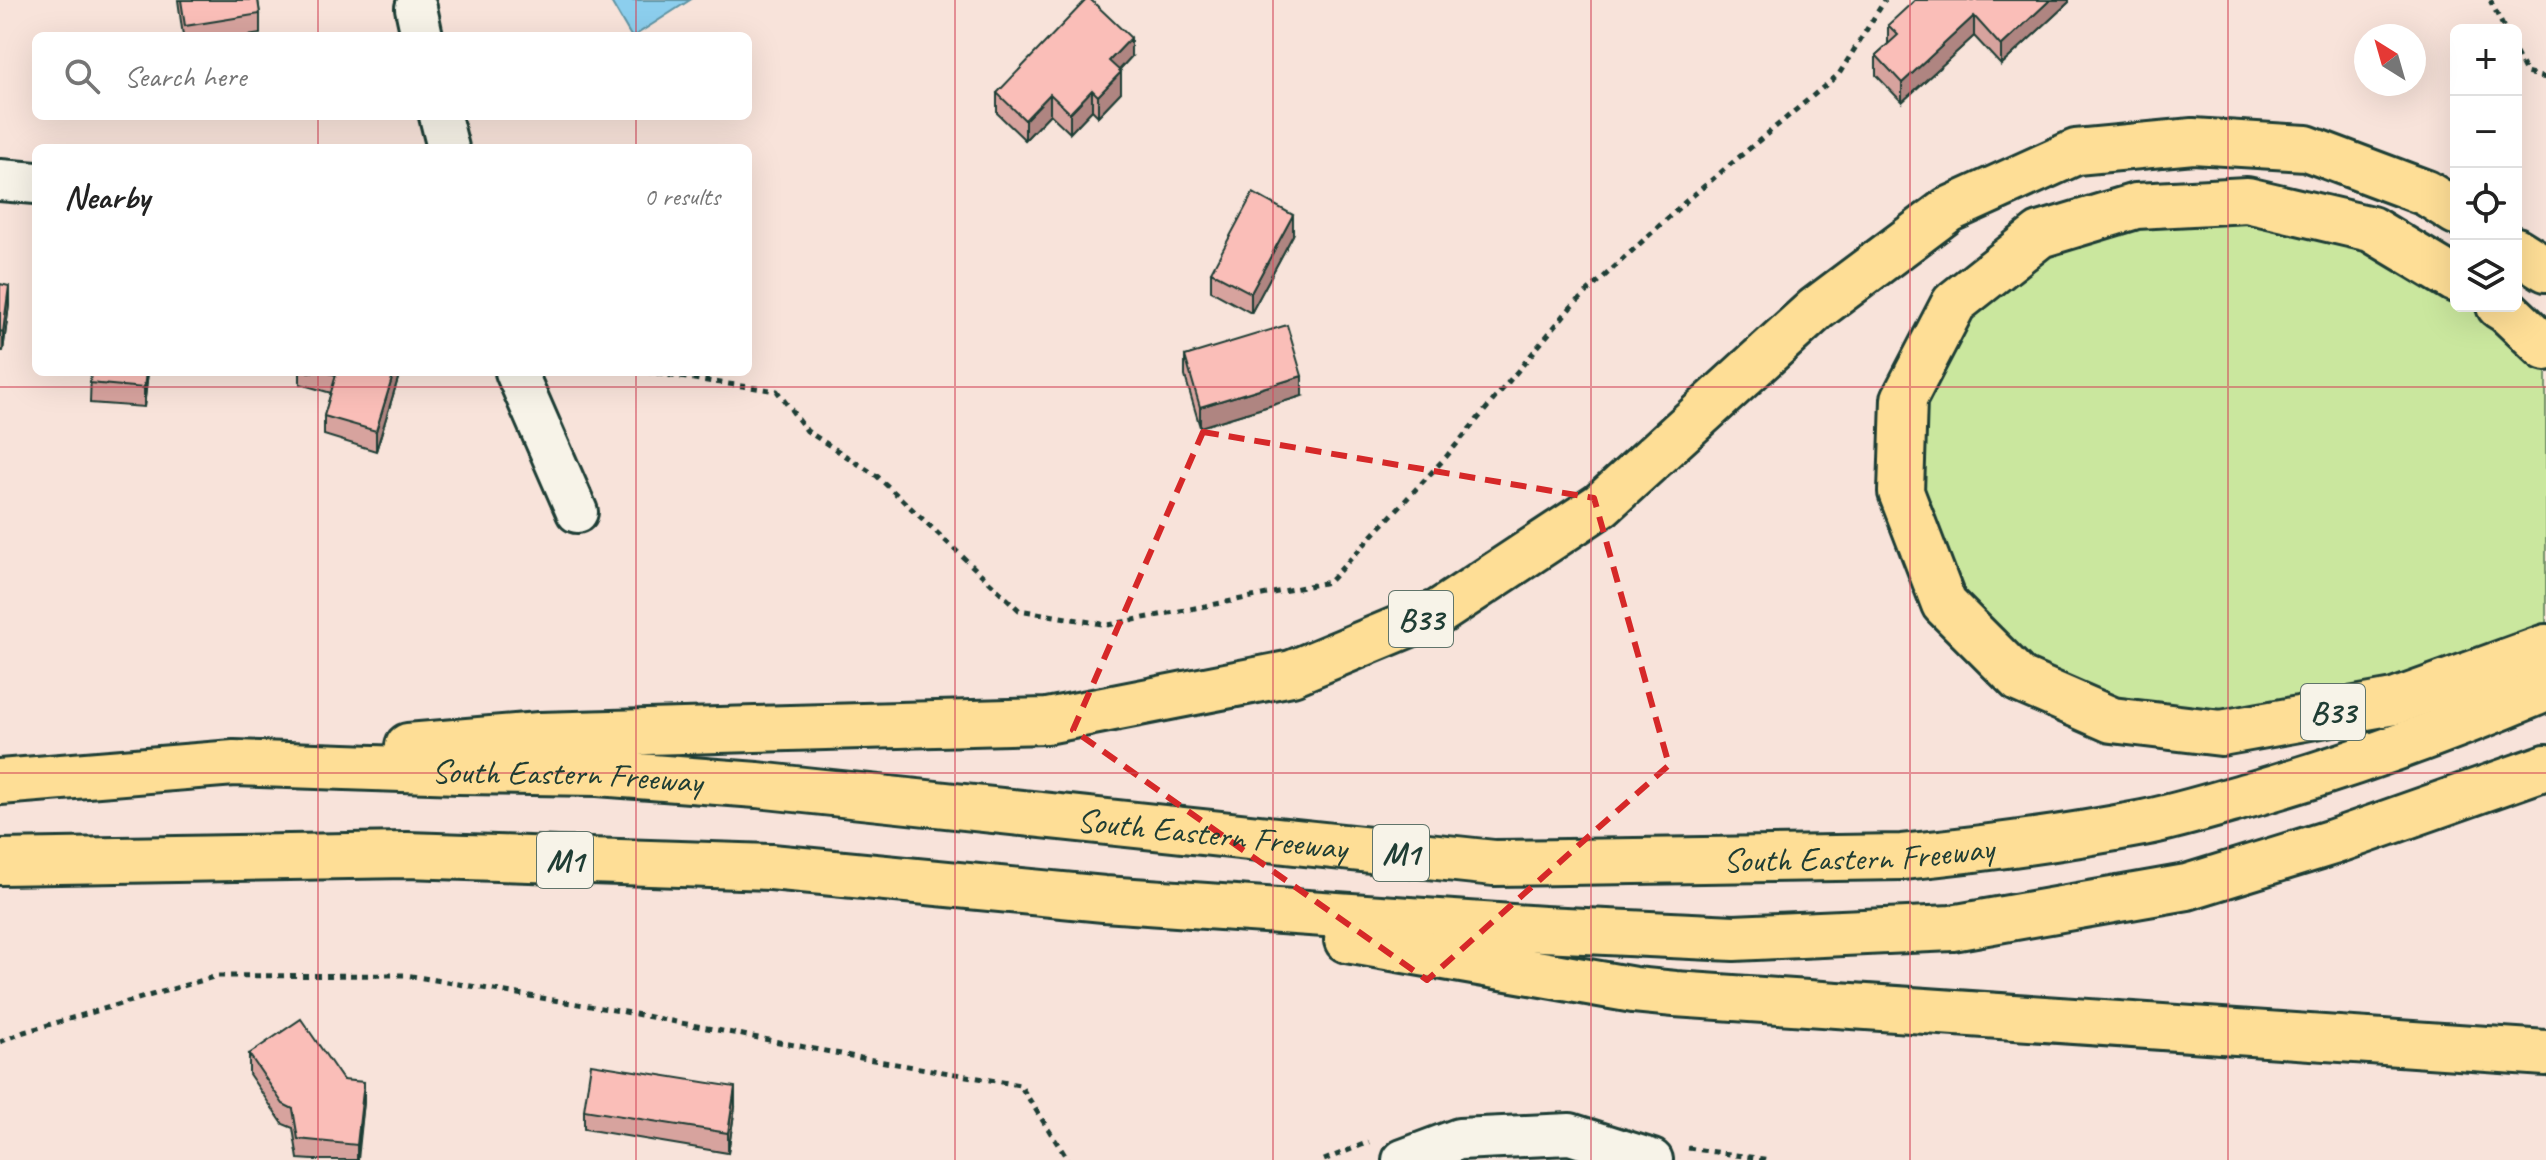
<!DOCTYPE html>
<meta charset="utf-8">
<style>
:root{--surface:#fff;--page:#f6f6f6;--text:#222;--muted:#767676;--line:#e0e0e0}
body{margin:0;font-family:Caveat,sans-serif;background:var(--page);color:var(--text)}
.controls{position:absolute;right:24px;top:24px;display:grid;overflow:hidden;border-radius:12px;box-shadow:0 8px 32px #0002}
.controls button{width:72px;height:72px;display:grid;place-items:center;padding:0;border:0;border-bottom:2px solid var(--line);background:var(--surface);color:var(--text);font:40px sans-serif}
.compass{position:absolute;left:2354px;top:24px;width:72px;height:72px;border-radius:50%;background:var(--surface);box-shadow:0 8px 32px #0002;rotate:323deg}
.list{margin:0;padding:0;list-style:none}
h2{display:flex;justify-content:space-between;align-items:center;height:104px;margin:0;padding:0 32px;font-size:34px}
h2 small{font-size:26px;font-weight:400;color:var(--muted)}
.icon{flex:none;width:44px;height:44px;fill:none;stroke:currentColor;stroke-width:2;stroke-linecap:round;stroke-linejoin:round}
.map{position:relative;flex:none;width:2546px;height:1160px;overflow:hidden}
.search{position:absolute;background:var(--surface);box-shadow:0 8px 32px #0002;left:32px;top:32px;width:720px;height:88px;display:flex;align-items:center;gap:20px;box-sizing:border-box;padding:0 28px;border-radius:12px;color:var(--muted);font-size:30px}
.panel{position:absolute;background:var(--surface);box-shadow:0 8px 32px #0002;left:32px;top:144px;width:720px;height:232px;border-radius:12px}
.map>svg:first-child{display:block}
</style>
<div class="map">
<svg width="2546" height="1160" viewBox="0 0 2546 1160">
<rect width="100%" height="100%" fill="#f8e3da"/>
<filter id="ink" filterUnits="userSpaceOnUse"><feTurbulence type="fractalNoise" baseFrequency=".0125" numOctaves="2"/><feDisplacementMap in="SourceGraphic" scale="16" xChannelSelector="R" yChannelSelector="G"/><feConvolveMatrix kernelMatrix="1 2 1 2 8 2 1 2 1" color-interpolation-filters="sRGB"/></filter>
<g filter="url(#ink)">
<path fill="#cae79e" stroke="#749269" stroke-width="2" d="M2247 200 2456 280V306H2499L2546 348V647L2394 702 2112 720 1944 604 1904 399 2040 235Z"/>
<path fill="#8cceed" stroke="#6094a3" stroke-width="2" d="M610 0H690L634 36H631Z"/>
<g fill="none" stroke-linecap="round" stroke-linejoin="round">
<defs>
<path id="minor" d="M416 8 422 36
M440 116 448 148
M0 180 36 183
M516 372 577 512
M1403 1160 1459 1139 1570 1134 1652 1160"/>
<g id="highway">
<path d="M2516 250 2546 269"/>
<path d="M2456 280 2371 229 2247 200 2136 206 2040 235 1954 303 1904 399 1901 492 1944 604 2020 680 2112 720 2221 733 2394 702 2546 647"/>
<path d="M2499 306 2507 311 2546 348"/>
<path d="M408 746 539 735 1047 721 1292 673 1439 612 1601 505 1816 309 1948 210 2076 152 2193 141 2306 148 2426 193 2456 212"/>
<path id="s1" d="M0 782 234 763 459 771 598 773 757 785 1494 863 1902 857C1982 849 2064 838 2143 823 2179 816 2214 805 2249 795 2350 766 2449 730 2546 689"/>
<path d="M0 862 407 855 771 867 1104 899 1543 929 1734 938 1952 928 2187 887 2333 842 2546 767"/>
<path d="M1347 940 1634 990 1675 994 2546 1053"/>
</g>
</defs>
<use href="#minor" stroke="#1f3d34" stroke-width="46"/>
<use href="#highway" stroke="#1f3d34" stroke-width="50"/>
<path stroke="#1f3d34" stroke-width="5" stroke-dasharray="6 6" stroke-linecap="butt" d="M2490 0 2505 30
M2516 53 2526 73 2546 78
M645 372 777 391 807 431 877 476 1019 610 1108 625 1329 582 1446 457 1571 307 1684 203 1839 74 1885 0
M0 1042 24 1032 217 976 406 975 625 1012 861 1058 1020 1085 1068 1160
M1688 1148 1770 1160
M1324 1160 1369 1142"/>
<use href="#minor" stroke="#f7f3e8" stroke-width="40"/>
<use href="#highway" stroke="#fede96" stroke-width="44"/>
</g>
<path fill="#d7a39e" stroke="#1f3d34" stroke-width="2" d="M178 0H258L260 14V34L248 36H183Z
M2069 0V2L2001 65 1974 36 1902 102 1876 75V55L1888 44V25Z
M1131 57 1119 70 1121 92 1098 116 1092 110 1070 133 1050 114 1025 140 997 113V93Z
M1293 235 1251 313 1211 291V272Z
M0 284 9 305 3 351H0Z
M1185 356 1302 396 1200 427 1185 376Z
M91 372H148L144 407 90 403Z
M300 372H400L376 451 324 435V416L331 393 300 384Z
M249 1054 343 1080 364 1102 358 1160H313L298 1159 293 1128 283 1124 249 1074Z
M735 1107 728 1153 584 1129V1110Z"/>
<path fill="#af8581" stroke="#1f3d34" stroke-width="2" d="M2050 0H2069V2L2001 65V46Z
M1974 16V36L1902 102V83Z
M1131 38V57L1109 81V61Z
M1121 72V92L1098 116V96Z
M1092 90V110L1070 133V113Z
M1050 94V114L1025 140V120Z
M1293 215V235L1251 313V293Z
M9 286V305L3 351V332Z
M146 372H148L144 407V388Z
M394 372H400L376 451V431Z
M1302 376V396L1200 427V407Z
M364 1082V1102L357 1160V1145Z
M735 1087V1107L728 1153V1133Z"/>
<path fill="#fabeb8" stroke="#1f3d34" stroke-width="2" d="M181 0H258L260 14 185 26Z
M1086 0H1091L1131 38 1109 61 1121 72 1098 96 1092 90 1070 113 1050 94 1025 120 997 93Z
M1915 0H2050L2001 46 1974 16 1902 83 1876 55 1898 35 1888 25Z
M1253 193 1293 215 1251 293 1211 272Z
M0 284 9 286 3 332 0 331Z
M1287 325 1302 376 1200 407 1185 356Z
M91 372H146L144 388 90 383Z
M326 372H394L376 431 324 416 336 375Z
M301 1019 343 1080 364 1082 357 1145 298 1139 293 1109 283 1104 249 1054Z
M591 1064 735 1087 728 1133 584 1110Z"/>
</g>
<path fill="none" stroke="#d62828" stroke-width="6" stroke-dasharray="16 10" stroke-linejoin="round" d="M1203 432 1594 498 1669 765 1427 980 1073 730Z"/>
<path fill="none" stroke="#d1495b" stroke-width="2" stroke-opacity="0.55" d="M318 0V36M636 0V36M955 0V1160M1273 0V1160M1591 0V1160M1910 0V1160M2228 0V1160M318 116V148M636 116V148M318 372V1160M636 372V1160M0 387H2546M0 773H2546"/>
<g text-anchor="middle" stroke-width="6" stroke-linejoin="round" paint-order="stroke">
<g fill="#f7f3e8" stroke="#60746a" stroke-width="2">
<rect x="1389" y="591" width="64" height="56" rx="6"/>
<rect x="2301" y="684" width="64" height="56" rx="6"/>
<rect x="1373" y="825" width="56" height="56" rx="6"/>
<rect x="537" y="832" width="56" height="56" rx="6"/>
</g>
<g font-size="32" font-weight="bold" fill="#1f3d34">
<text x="1421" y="630">B33</text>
<text x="2333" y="723">B33</text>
<text x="1401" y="864">M1</text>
<text x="565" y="871">M1</text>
</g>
<g font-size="34" fill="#1f3d34" stroke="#f7f3e8">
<text dy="12" stroke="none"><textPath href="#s1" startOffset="568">South Eastern Freeway</textPath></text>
<text dy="12" stroke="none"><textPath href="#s1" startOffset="1216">South Eastern Freeway</textPath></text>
<text dy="12" stroke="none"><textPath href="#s1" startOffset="1864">South Eastern Freeway</textPath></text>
</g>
</g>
</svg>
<div class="controls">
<button>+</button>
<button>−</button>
<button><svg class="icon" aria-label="locate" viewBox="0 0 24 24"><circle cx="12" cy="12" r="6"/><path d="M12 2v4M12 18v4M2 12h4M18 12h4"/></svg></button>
<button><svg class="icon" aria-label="layers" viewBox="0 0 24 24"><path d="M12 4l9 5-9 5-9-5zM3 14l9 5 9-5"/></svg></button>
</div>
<svg class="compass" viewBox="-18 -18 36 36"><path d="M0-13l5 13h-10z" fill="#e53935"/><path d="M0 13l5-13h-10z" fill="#767676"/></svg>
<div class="search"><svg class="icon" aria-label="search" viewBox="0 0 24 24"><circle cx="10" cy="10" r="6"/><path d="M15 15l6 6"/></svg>Search here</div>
<section class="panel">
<h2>Nearby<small>0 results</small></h2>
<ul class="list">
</ul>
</section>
</div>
